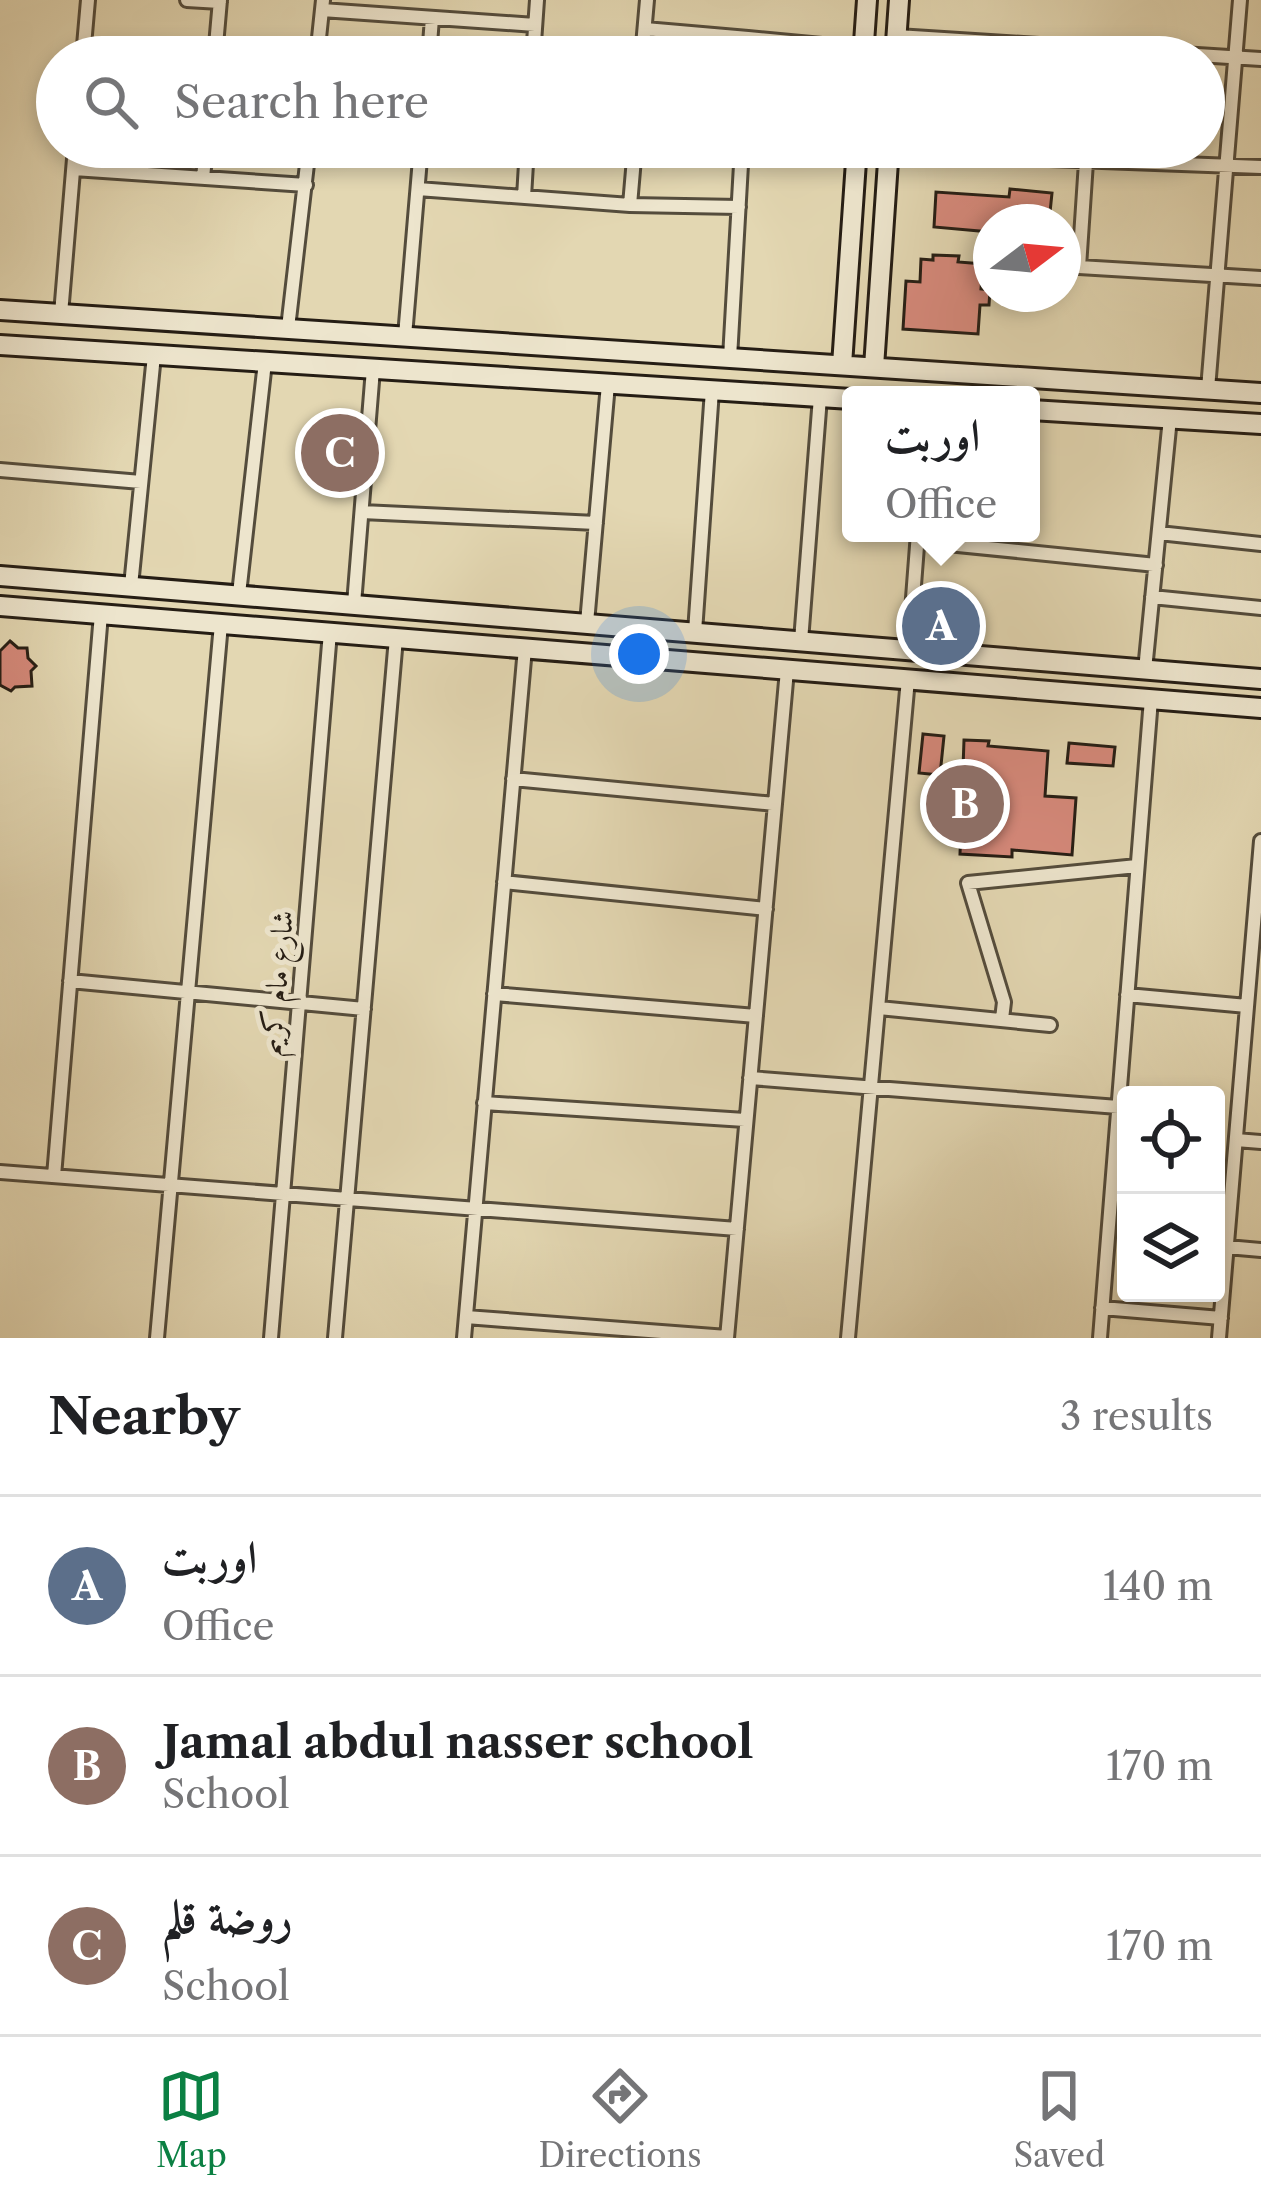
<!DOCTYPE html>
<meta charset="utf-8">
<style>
:root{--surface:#fff;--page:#f2f2f2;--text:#202124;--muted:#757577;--line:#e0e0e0;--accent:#0b8043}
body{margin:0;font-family:"Libre Caslon Text",Amiri,serif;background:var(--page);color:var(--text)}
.controls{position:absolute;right:36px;bottom:36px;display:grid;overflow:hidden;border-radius:12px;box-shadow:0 6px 18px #0003}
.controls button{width:108px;height:108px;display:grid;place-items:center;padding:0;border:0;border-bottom:3px solid var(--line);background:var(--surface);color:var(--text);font:60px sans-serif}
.compass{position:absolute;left:973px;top:204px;width:108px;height:108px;border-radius:50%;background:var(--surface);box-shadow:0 6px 18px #0003;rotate:74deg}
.you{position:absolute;left:639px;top:654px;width:42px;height:42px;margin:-30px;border:9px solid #fff;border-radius:50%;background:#1a73e8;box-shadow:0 0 0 18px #1a73e833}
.badge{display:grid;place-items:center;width:78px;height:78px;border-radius:50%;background:var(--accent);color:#fff;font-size:39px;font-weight:700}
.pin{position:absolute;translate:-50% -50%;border:6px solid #fff;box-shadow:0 3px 12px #0006}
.popup{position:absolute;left:842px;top:386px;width:198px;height:156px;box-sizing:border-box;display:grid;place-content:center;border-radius:12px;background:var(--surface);filter:drop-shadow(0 3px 9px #0005);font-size:39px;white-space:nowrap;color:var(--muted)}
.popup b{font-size:45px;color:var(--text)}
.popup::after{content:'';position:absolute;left:50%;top:100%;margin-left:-24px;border:24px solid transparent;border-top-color:var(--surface)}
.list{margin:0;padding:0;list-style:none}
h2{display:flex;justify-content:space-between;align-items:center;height:156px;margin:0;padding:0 48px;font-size:51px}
h2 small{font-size:39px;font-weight:400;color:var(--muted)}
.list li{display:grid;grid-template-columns:78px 1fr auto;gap:36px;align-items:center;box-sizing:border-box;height:180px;padding:0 48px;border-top:3px solid var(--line)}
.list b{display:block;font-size:45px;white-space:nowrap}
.list p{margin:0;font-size:39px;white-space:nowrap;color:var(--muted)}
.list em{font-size:39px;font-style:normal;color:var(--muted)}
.icon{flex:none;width:66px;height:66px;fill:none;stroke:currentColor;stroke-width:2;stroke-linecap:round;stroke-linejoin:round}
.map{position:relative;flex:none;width:1261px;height:1338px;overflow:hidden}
.search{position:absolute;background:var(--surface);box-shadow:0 6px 18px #0003;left:36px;right:36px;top:36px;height:132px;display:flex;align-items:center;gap:30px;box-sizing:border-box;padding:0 42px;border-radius:66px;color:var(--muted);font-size:45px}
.sheet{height:696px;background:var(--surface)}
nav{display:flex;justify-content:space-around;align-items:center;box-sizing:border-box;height:168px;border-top:3px solid var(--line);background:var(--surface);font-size:33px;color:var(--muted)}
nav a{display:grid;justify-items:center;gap:6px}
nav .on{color:var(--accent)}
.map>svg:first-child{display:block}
</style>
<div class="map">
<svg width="1261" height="1338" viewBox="0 0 1261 1338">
<rect width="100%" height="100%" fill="#e3d7b2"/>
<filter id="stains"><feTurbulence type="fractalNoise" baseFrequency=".00167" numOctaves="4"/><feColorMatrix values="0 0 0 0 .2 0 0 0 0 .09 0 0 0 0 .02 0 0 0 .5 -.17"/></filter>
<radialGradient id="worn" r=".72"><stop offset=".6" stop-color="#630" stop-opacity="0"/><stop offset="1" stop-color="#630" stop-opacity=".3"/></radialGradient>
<path fill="#d6897b" stroke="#251d14" stroke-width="3" d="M1010 189 1052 193 1049 222H991V232L934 227 936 192 1009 197Z
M933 255 959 256 958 262 983 264 981 289 990 290 989 305H980L978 334 903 329 906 281 920 282 921 259 933 260Z
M10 641 18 648H27L28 658 36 666 31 671 32 686 15 687 11 691 0 685V651Z
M923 734 944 736 940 775 919 773Z
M964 740 989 741 988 746 1048 751 1045 796 1076 798 1072 855 1012 850V857L960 854Z
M1069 743 1115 747 1113 766 1067 763Z"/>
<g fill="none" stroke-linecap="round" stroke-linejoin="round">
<defs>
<path id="street" d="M187 0 220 2
M322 10 535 25
M645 29 748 38 747 57
M897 36 1261 59
M748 38 864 49
M83 57 88 0
M215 57 220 0
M317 57 323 0
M429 57 432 18
M533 57 537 0
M642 57 647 0
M1087 147 1079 267 1261 278
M889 153 1261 167
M74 169 306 185
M203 178 206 147
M418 189 630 205 739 207
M524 197 527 147
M630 205 635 147
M61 314 75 147
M288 328 309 147
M405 336 421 147
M730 358 742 147
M1208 389 1240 0
M0 470 141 482
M362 512 596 523
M1159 533 1261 544
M918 541 1156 565
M131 586 154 355
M239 594 265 362
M1152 597 1261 608
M354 604 373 369
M587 623 608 384
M695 632 712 390
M801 641 820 397
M909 650 918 533
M1145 670 1170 418
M513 779 775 804
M504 882 766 909
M70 981 364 1009
M494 994 756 1016
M1127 995 1247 1006
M879 1008 1050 1025
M1002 1019 1004 1002 968 883 1137 866
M750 1078 1118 1107
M484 1103 745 1120
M1236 1140 1261 1142
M0 1172 737 1229
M54 1176 101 614
M1227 1247 1261 1250
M1102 1308 1221 1318
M466 1317 727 1337
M157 1338 221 624
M271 1338 330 632
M335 1338 396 638
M464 1338 525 648
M727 1338 787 670
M848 1338 908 679
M1100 1338 1151 699
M1219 1338 1261 841"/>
<path id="secondary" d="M863 57 867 0
M895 57 899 0
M0 310 1261 393
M0 345 851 399
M842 365 857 147
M874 367 889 147
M1031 410 1261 424
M0 576 1261 679
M0 606 1261 708"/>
</defs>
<use href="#street" stroke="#544c3c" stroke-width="18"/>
<use href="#secondary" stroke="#251d14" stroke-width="24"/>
<use href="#street" stroke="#ede5cd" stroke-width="12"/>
<use href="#secondary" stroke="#ede5cd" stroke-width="18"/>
</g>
<g text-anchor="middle" stroke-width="10" stroke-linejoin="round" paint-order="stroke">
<g font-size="30" fill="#251d14" stroke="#ede5cd">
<text transform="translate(277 983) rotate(-85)" y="10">شارع مام كريم</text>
</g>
</g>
<rect width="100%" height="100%" filter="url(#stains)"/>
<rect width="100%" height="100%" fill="url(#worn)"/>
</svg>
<div class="controls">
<button><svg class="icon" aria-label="locate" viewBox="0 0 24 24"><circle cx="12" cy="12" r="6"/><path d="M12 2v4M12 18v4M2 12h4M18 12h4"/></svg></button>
<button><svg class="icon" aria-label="layers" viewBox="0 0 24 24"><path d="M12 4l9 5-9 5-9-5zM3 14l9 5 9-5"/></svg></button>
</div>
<svg class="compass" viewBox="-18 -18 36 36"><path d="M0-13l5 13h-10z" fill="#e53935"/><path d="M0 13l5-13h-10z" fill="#757577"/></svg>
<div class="you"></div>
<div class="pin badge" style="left:941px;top:626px;background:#5c6f8a">A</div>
<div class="popup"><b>اوربت</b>Office</div>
<div class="pin badge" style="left:965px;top:804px;background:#8d6e63">B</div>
<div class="pin badge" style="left:340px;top:453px;background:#8d6e63">C</div>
<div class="search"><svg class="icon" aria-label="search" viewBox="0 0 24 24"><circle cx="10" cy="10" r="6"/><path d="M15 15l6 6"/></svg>Search here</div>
</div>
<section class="sheet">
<h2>Nearby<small>3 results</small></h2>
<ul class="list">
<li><span class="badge" style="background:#5c6f8a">A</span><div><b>اوربت</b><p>Office</p></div><em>140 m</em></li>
<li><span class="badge" style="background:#8d6e63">B</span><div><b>Jamal abdul nasser school</b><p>School</p></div><em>170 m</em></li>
<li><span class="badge" style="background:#8d6e63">C</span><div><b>روضة قلم</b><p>School</p></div><em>170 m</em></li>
</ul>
</section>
<nav>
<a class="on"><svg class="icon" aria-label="map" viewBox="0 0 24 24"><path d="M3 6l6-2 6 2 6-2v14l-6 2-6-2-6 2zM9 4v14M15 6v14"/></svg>Map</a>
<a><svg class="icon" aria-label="directions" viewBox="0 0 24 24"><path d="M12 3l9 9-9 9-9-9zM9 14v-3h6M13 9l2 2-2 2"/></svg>Directions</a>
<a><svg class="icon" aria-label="saved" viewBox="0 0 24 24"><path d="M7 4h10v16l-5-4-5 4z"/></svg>Saved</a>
</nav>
